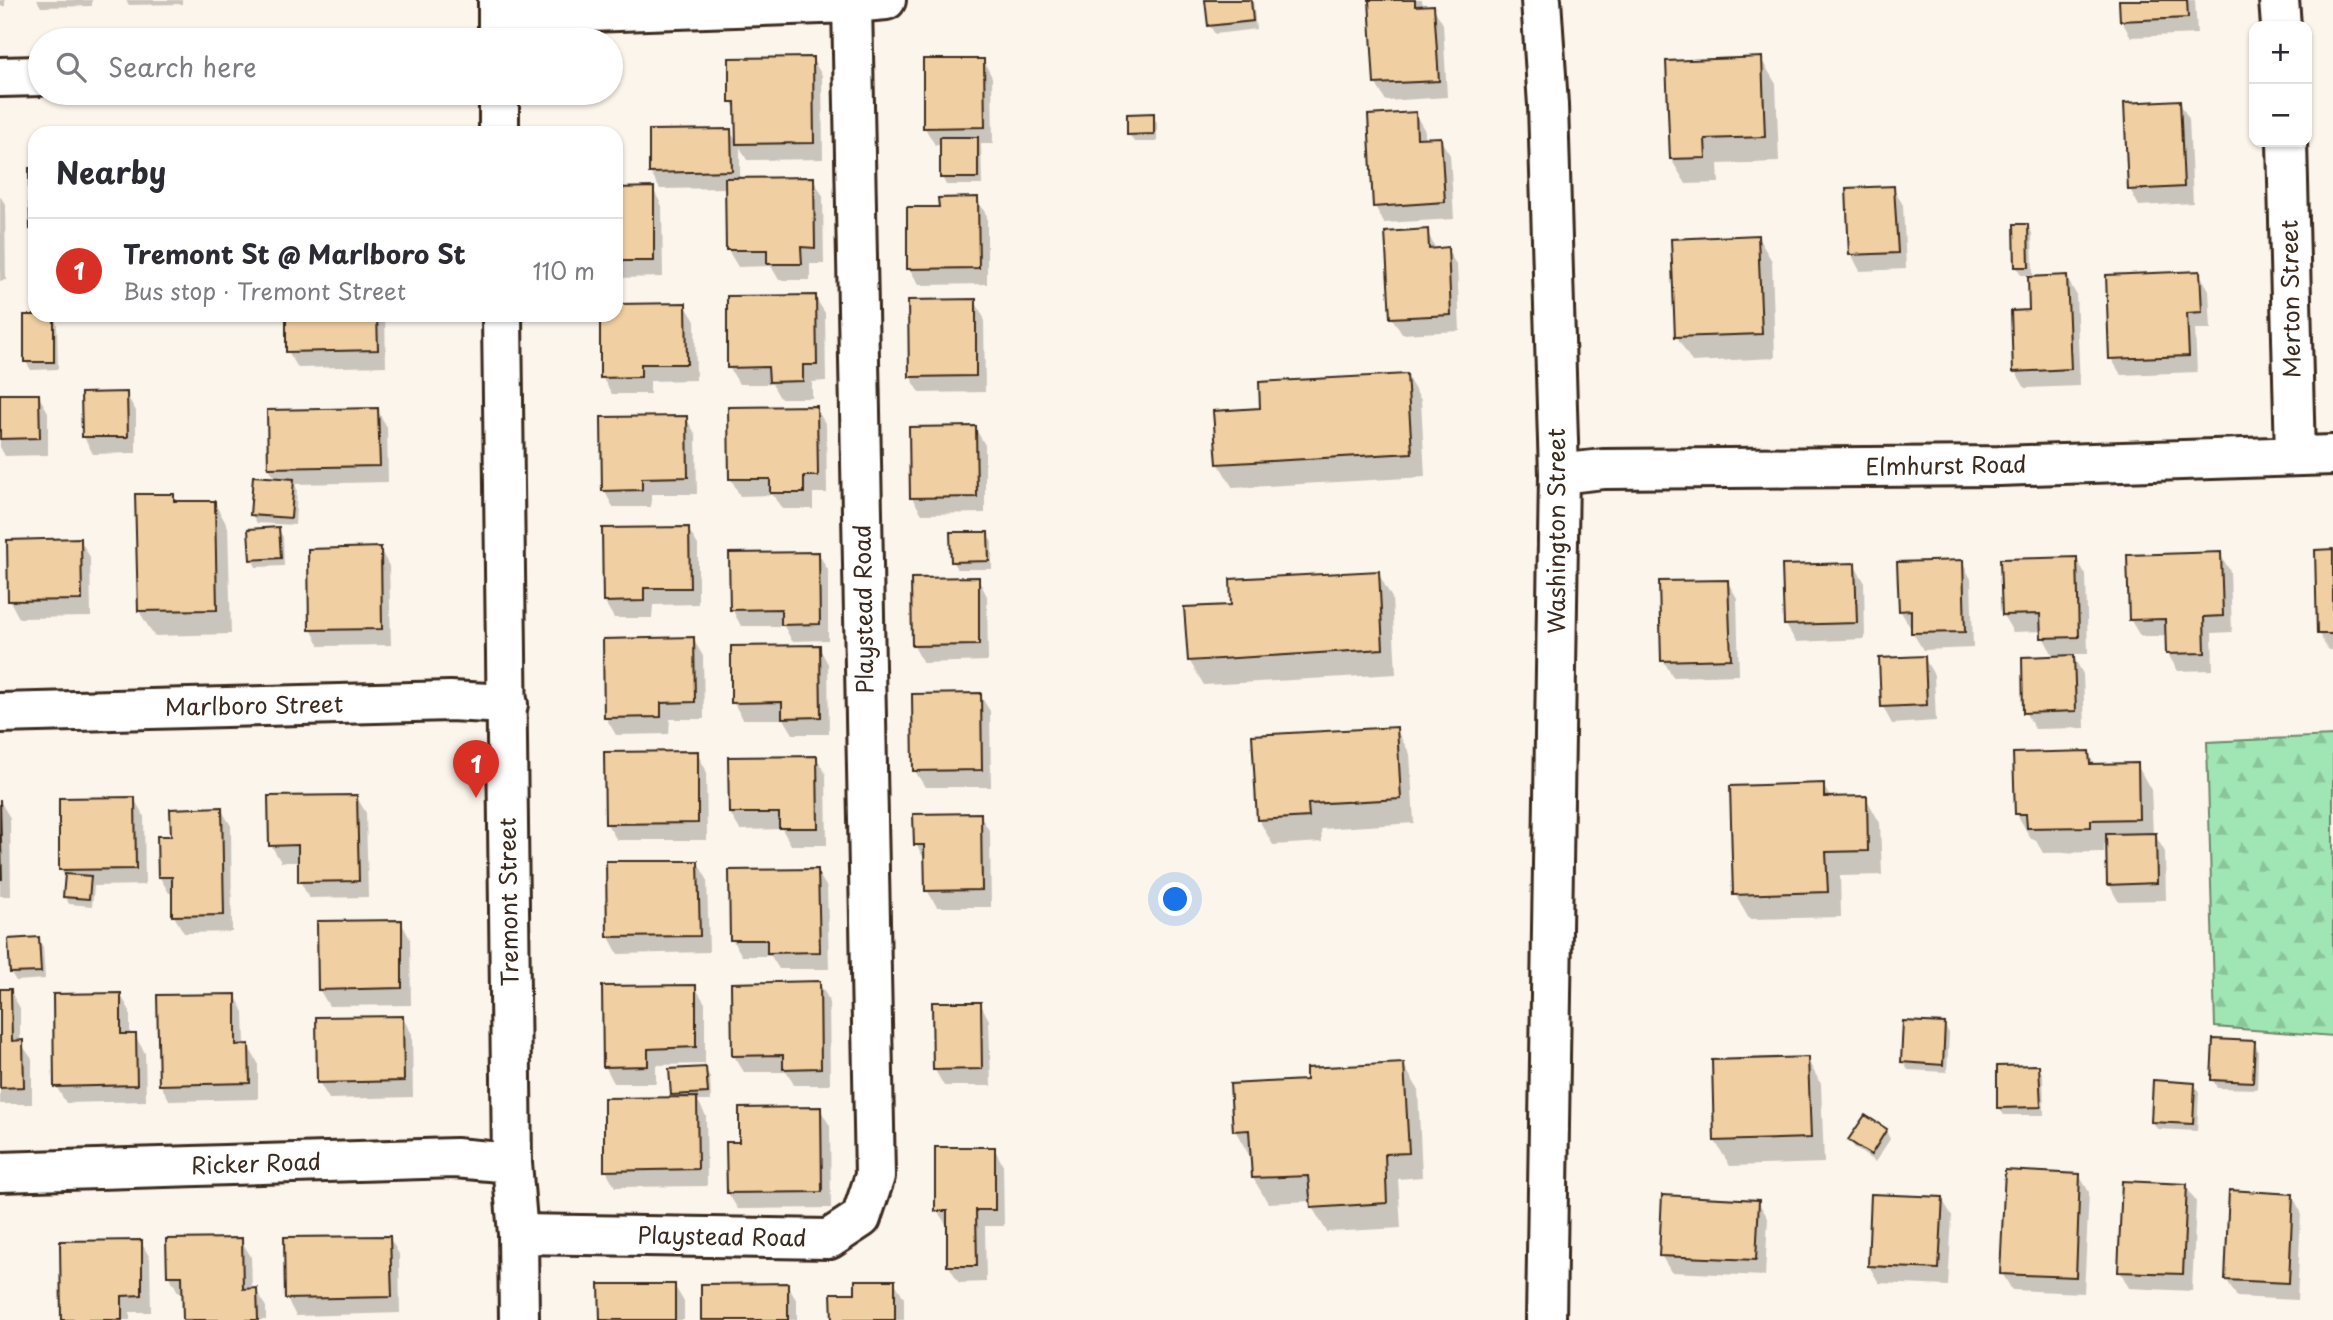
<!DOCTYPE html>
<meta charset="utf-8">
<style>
:root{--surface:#fff;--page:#f2f2f3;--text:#2b2b33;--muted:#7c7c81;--line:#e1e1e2;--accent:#d93025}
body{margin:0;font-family:"Playpen Sans",sans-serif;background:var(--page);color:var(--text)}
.controls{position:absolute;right:21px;top:21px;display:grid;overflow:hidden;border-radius:14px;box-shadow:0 2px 5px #0004}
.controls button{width:63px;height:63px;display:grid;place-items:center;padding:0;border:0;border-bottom:2px solid var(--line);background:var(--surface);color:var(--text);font:35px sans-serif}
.you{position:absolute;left:1176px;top:900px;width:24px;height:24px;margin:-18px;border:5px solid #fff;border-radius:50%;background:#1a73e8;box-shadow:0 0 0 10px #1a73e833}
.badge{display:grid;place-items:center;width:46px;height:46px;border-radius:50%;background:var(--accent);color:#fff;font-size:23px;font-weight:700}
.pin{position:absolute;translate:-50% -58px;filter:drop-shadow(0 2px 4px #0008)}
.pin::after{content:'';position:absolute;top:37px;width:24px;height:21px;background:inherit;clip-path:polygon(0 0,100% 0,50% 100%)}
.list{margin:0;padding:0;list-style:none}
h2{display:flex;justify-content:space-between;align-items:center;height:91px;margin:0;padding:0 28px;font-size:30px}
h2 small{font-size:23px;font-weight:400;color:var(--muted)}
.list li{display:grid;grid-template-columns:46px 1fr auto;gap:21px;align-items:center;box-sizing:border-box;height:105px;padding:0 28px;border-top:2px solid var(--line)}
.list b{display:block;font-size:26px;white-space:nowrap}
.list p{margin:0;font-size:23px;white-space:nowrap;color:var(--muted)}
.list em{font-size:23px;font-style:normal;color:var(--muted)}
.icon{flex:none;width:38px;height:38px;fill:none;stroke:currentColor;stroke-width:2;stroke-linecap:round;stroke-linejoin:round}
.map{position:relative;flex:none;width:2333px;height:1320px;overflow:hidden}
.search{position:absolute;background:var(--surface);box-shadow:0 2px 5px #0004;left:28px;top:28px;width:595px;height:77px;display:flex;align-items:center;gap:18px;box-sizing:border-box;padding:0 24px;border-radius:38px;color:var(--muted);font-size:26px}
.panel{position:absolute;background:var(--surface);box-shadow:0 2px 5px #0004;left:28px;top:126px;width:595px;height:196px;border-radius:21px}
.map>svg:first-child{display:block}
</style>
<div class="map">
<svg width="2333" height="1320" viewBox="0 0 2333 1320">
<defs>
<pattern id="forest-firs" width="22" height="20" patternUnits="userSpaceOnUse" patternTransform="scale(1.75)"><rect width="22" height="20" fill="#9fe6b4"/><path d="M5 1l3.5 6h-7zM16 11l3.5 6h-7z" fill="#8ac59a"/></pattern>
</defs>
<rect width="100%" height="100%" fill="#fcf5ec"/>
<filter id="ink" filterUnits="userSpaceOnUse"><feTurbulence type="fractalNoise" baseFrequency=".0143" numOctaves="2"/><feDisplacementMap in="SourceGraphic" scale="14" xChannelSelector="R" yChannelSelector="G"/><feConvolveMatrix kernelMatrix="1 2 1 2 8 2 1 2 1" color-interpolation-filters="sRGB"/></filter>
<g filter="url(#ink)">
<path fill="url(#forest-firs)" stroke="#6d8869" stroke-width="2" d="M2333 736V1036L2215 1027 2207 742Z"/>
<path fill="#0003" d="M0 0H5V6H0Z
M37 0H92V6L41 7Z
M126 0H182V4L129 5Z
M1207 0H1253L1256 29 1215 34 1210 26Z
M1371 0H1422L1423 8 1433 7 1443 24 1447 97 1386 101 1376 84Z
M2120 0H2195L2197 34 2131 37 2121 20Z
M812 59 822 75 823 159 747 160 740 147V180L813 179 823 196 824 264H810V280H779L771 266 738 267 728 250 727 188 660 189 650 172 730 131 738 144 737 112 731 101Z
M1761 59 1776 84 1779 162 1718 164 1719 183 1686 184 1671 159Z
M983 60 992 77 993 144H981L982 185H946L942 177V145H935L925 128V61Z
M2179 102 2189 119 2193 203 2139 206 2130 189Z
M1415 114 1425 131V139H1440L1450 155 1454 219 1384 223 1375 206Z
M1153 115 1157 123V142H1134L1129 134Z
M1893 188 1903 205 1906 269 1860 271 1851 254Z
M616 189H653L662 206 663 277 616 278Z
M0 196 5 204 6 280 0 281Z
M977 199 987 216V284L919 285 909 268 940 209Z
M2027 225 2032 233 2033 275H2021L2017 267Z
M1427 231 1436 250 1447 249 1457 266 1460 331 1402 334 1392 318Z
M1757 236 1772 261 1775 358 1692 362 1677 337Z
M2199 273 2209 290 2211 329H2195L2197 372 2121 375 2111 358Z
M2066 277 2076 294 2080 386 2025 388 2015 371 2031 312Z
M815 297 825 313 826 381 812 382V398H780L772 384H739L729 367Z
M975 301 984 318 985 392 920 393 910 376Z
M616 305H685L695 321 696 380 650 381V394H612L602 377V315H616Z
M287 315H385L386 366 298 368 288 351Z
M53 316 57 324 58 369 31 370 26 362Z
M1406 375 1421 400 1425 477 1233 488 1218 463 1262 409Z
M126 394 136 411V453L93 454 84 437Z
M38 395 48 412V455L5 456 0 447V396Z
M816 408 826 425 827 493H813V509H782L773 495 740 496 731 479Z
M377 410 387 427 388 482 295 484 297 489 295 525 257 523 252 515 276 480 269 468Z
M686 418 696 435 697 494H651V507H613L604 490Z
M975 428 985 445V513L922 514 912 498Z
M173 496 178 503 214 502 228 527 231 634 154 636 139 611Z
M278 529 283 537 284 566 256 567 252 559Z
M688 529 698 545V604L653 605 652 618H614L604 601Z
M987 534 992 542V569H957L952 561Z
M80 540 90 557 91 617 19 618 10 601Z
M380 549 389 566 391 645 320 646 311 629Z
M2333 551V650H2328L2319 634Z
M818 553 828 570V640L792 641 784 626H741L732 609Z
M2220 554 2230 571 2232 632 2212 633 2213 670 2178 671 2168 654 2167 636H2140L2130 619Z
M2076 558 2086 575 2088 654H2072L2083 674 2085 728 2035 729 2025 712 2054 657 2043 637V631L2013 632 2003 615Z
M1962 562 1971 579 1973 648 1923 650 1913 633V627H1910L1900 610Z
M1854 565 1864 581 1865 639 1796 642 1786 625Z
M1378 573 1392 598 1396 674 1204 685 1189 660 1233 607Z
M978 579 987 596 988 661 923 663 914 646Z
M1727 581 1737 598 1739 675 1673 677 1663 660Z
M693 639 703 656 704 719H670L669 734 616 735 606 718Z
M819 647 828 664 829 734H793L784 719H743L733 702Z
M1924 658 1934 675 1936 721 1892 724 1883 707Z
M980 695 990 711 991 787H925L915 771Z
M1396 729 1410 754 1414 823 1321 829 1322 842 1273 845 1259 820 1254 737Z
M2088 752 2095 766 2137 765 2151 790 2153 835H2155L2165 852 2166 900 2118 901 2109 884 2108 844H2104V852L2043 853 2035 839H2031L2017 814Z
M697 753 706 770 707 840H617L607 824Z
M816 757 826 774 827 845H791L782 829 740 830 730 813Z
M1823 785 1831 799 1866 798 1880 823 1882 875 1840 876 1841 917 1749 919 1735 894Z
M356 796 366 813 368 897 309 898 300 881 299 862H281L271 845Z
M134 799 144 816 145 885 94 886 92 906 69 904 65 896 66 879 61 870Z
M0 801 10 818 11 896H0Z
M221 809 231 826 232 932 184 933 174 916V893H169L159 876 173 837Z
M980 815 990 832 991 907H937L927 890 926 862 916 844Z
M697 862 707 879 709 952 618 954 609 937Z
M817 871 827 888 829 969H779L771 956H742L732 939Z
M401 922 410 939 411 1005 329 1006 319 989Z
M38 939 43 947 45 979 16 981 11 973Z
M819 983 829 1000 830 1085H794L787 1072H744L734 1056Z
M695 987 705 1003V1064L656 1065V1083H614L605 1066Z
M0 991H10L20 1008V1042L32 1059V1104H0Z
M120 994 130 1011V1036H135L145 1053 146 1101 66 1103 56 1086Z
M235 995 244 1012 245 1046H248L258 1063V1099L170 1101 160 1084Z
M980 1003 989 1020 991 1086H944L935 1070Z
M402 1017 412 1034 413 1097 329 1099 319 1082Z
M1944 1025 1949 1033 1947 1072 1908 1070 1903 1062Z
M2254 1042 2258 1050 2257 1089 2217 1088 2213 1080Z
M1807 1059 1821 1084 1824 1163 1730 1166 1715 1141Z
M1403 1064 1418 1089 1422 1177 1398 1179 1401 1228 1327 1232 1312 1207V1201L1268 1203 1253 1178 1252 1155H1249L1235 1130 1308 1082Z
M2038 1067 2043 1075 2044 1115H2004L1999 1107Z
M705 1069 710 1077 711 1101H698L706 1116 707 1186 615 1187 606 1170 675 1099 672 1095Z
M2194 1084 2199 1092 2197 1131 2157 1129 2153 1121Z
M820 1109 830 1126 831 1208 738 1209 728 1193 741 1144Z
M1886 1131 1890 1139 1875 1162 1855 1148 1850 1141Z
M994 1148 1003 1165 1004 1226H985L986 1282 959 1283 949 1266V1228L937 1211 936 1149Z
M2079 1175 2089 1192 2084 1293 2012 1290 2002 1273Z
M2186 1186 2196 1202 2192 1291 2129 1288 2120 1271Z
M2292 1195 2301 1212 2297 1300 2237 1297 2227 1280Z
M1942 1199 1952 1216 1948 1286 1879 1283 1869 1266Z
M1758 1202 1768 1218 1765 1276 1671 1272 1661 1255Z
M389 1237 399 1254 400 1313 296 1316 287 1299Z
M241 1240 251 1257 252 1290H256L266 1307V1320H184V1292H178L169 1275Z
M141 1242 150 1258 151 1312H130V1320H62Z
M894 1281 904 1298V1320H834L857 1295Z
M674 1285 684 1302V1320H602Z
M787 1285 797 1301V1320H703Z"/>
<path fill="#f0cfa2" stroke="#3b2a1e" stroke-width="2" d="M1205 0H1251L1253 21 1208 26Z
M1369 0H1415V6L1434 5 1439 81 1374 84Z
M2119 0H2187L2188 18 2120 21Z
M813 57 814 143 736 144 735 102H729V58Z
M1762 57 1765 137 1705 139 1706 158 1670 159 1666 61Z
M923 59H984L985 127 923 128Z
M2180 100 2184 187 2128 190 2124 103Z
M1416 112 1417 138 1441 137 1445 202 1373 207 1368 115Z
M1154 113V134L1127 135V114Z
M731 129 732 171 649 173V130Z
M940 137H978V178H940Z
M29 168H35V228L30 229Z
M814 177 815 248 801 247 802 264H767V250H726L725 178Z
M1894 186 1898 253 1849 255 1846 188Z
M654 187V261H616V188Z
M978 197 979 268 907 269V207H939L938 198Z
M2014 224H2028L2029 267H2015Z
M1428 229 1429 249 1448 247 1451 315 1390 318 1385 232Z
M1758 235 1762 334 1675 337 1671 239Z
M2200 271 2202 312 2187 313 2189 356 2109 359 2106 275Z
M2067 275 2071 369 2013 372 2011 311 2029 310 2028 277Z
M816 295 817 365H803V381L769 382 768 367 727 368V296Z
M976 299V376L909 377 908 300Z
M686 303 687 364H641V377L600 378V315H616V304Z
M24 315H54V362H24Z
M286 315H377L378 350 286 352Z
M1407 374 1412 453 1217 464 1213 411 1260 408 1259 382Z
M127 392 128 437H82L81 393Z
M0 394H39L40 438 0 439Z
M817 406 818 476H804V493H770V479H729L728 407Z
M378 408 380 466 268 468 267 410Z
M687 416 688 477 642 478V490L602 491 601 417Z
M976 426 977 497 910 498 909 427Z
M253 476 294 479 291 518 250 515Z
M135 494H174V501H215L217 610 138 611Z
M279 527 281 558 250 560 248 529Z
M689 527 690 588H644V601L603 602 602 528Z
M950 532H988L989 561 951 562Z
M81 538 82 600 8 601 7 540Z
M381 547 382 629 309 630 308 549Z
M2333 549V634H2317L2315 550Z
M819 552 820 624 781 625V609L730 610 729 553Z
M2221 552 2223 616 2204 617 2205 653 2166 654 2165 619 2129 620 2127 555Z
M2077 557 2079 637 2041 638 2040 614 2002 615 2000 559Z
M1963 560 1965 632 1911 633V610L1899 611 1897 562Z
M1855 563 1857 623 1784 625 1782 565Z
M1379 571 1383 649 1188 661 1184 607 1231 605 1230 579Z
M979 577V645L912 646 911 578Z
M1728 580 1731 659 1661 661 1659 581Z
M694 637 695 702 661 703V717L604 718 603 639Z
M820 645 821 717 782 718V702L731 703V646Z
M2074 655 2076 711 2023 713 2022 657Z
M1925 656 1927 705 1881 707 1879 658Z
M981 693 982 770 913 771 912 694Z
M1397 727 1401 799 1308 804 1309 817 1257 820 1252 735Z
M698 751V823L605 824 604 752Z
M2089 751 2090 764 2138 763 2139 819 2091 820V827L2027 828 2026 814H2015L2013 753Z
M817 756 818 828H779V813H729L728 757Z
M1824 783V797L1867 796 1868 851 1826 852 1828 892 1733 895 1730 786Z
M357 795 359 881 298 882V845L269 846 268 796Z
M135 797 136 869 59 870V798Z
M0 799 2 879H0Z
M222 807 224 915 172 916V877H158L157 836H171L170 809Z
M981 813 982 890 925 891 924 845H914L913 814Z
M2156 833 2157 883 2107 885 2106 834Z
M606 861H698L700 936 607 937Z
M818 869 820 952 767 953V940H730L729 870Z
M65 874 91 876 89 899 63 897Z
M402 920V988L318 990 317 921Z
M39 937 41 972 10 973 8 939Z
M820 981 821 1068 783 1069V1055L732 1056 731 983Z
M696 985V1047L648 1049V1066L603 1067 602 986Z
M0 989H11L12 1041 23 1040 24 1087 0 1088Z
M121 993V1034H136L137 1085 54 1087 53 994Z
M236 994V1045L249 1044 250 1083 159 1085 157 995Z
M932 1002H981L982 1069 933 1070Z
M403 1016 404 1081 317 1083 316 1017Z
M1903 1021 1945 1023 1943 1065 1901 1062Z
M2213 1039 2255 1041 2253 1082 2211 1080Z
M1808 1057 1811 1138 1714 1141 1712 1060Z
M1404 1063 1409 1153 1385 1154 1387 1203 1311 1208 1308 1176 1252 1178 1249 1130 1233 1131 1230 1084 1306 1080V1068Z
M2039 1065 2041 1107 1997 1108V1066Z
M706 1067 708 1093 671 1095 669 1069Z
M2153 1080 2195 1083 2193 1124 2151 1122Z
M697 1097 698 1169 604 1171V1098Z
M821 1107 822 1192 727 1193 726 1142H739V1108Z
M1865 1115 1887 1129 1871 1155 1848 1140Z
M935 1147H995V1210H976L977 1266H947V1211H935Z
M2005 1170 2080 1174 2076 1277 2000 1274Z
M2122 1181 2187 1184 2183 1274 2118 1272Z
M2229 1190 2293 1194 2289 1283 2225 1280Z
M1871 1194 1943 1197 1939 1269 1868 1266Z
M1662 1195 1759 1200 1756 1260 1659 1256Z
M390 1236 392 1297 285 1299 284 1237Z
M242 1238 243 1289 257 1288 258 1320H183L182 1276H167L166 1239Z
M142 1240V1295L122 1296V1320H61L60 1241Z
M855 1280H895V1320H832L831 1293H855Z
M788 1283V1320H701V1284Z
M599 1284H675V1320H600Z"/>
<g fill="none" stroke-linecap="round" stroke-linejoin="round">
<defs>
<path id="minor" d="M2279 0 2281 26
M498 22 560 13 852 3 886 0
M0 77 40 76
M2287 142 2295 456
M1559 474 1603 469 1999 466 2333 455
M0 713 450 701 508 704
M0 1172 455 1158 512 1163
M518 1234 829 1239 861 1218 875 1176 852 3"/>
<path id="secondary" d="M498 0V40
M499 93V133
M502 315 512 1163 518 1234 519 1320"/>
<path id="primary" d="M1541 0 1548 105 1559 474 1546 1320"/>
</defs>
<use href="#minor" stroke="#3b2a1e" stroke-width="44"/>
<use href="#secondary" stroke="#3b2a1e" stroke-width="44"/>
<use href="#primary" stroke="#3b2a1e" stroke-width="44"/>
<use href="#minor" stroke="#fff" stroke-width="38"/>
<use href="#secondary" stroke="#fff" stroke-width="38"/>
<use href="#primary" stroke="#fff" stroke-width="38"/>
</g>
</g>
<g text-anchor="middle" stroke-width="6" stroke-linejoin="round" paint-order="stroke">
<g font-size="23" fill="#3b2a1e" stroke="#fff">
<text transform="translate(2291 299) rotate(-91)" y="8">Merton Street</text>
<text transform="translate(1946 466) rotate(-1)" y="8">Elmhurst Road</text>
<text transform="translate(1557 531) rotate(-90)" y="8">Washington Street</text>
<text transform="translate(864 609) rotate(-91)" y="8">Playstead Road</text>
<text transform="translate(254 706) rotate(-1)" y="8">Marlboro Street</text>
<text transform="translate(509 902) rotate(-91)" y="8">Tremont Street</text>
<text transform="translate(256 1164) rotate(-2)" y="8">Ricker Road</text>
<text transform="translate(722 1237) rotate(1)" y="8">Playstead Road</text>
</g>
</g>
</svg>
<div class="controls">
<button>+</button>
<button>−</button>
</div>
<div class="you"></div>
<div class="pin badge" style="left:476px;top:798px">1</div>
<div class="search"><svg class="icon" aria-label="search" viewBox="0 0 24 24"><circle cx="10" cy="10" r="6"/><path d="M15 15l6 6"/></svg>Search here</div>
<section class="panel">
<h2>Nearby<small></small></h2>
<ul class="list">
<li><span class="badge">1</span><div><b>Tremont St @ Marlboro St</b><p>Bus stop · Tremont Street</p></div><em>110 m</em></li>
</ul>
</section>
</div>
